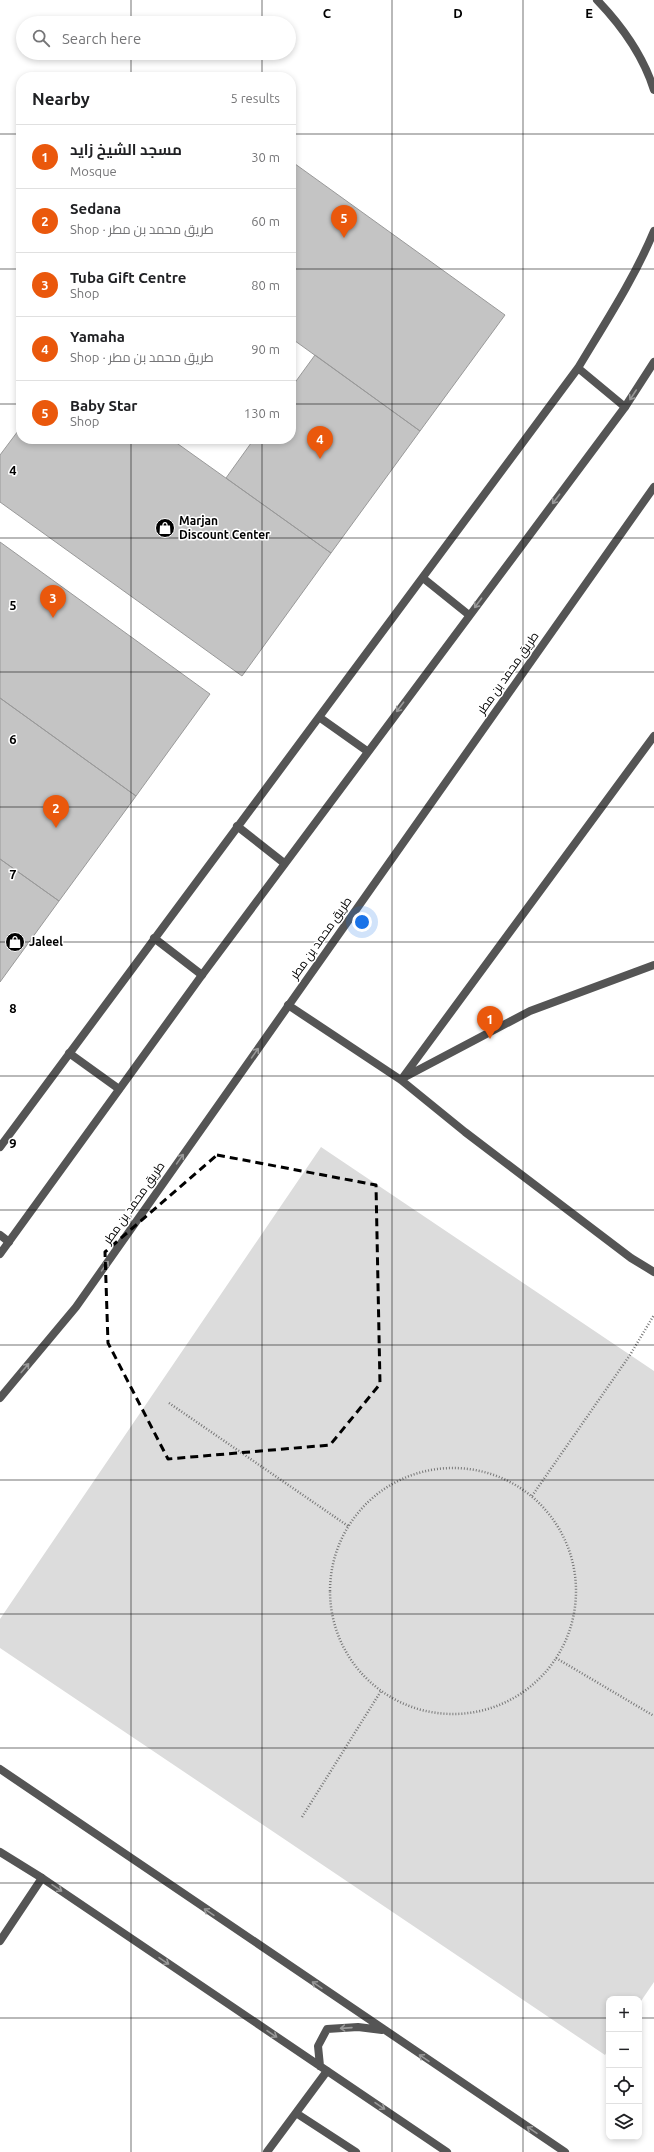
<!DOCTYPE html>
<meta charset="utf-8">
<style>
:root{--surface:#fff;--page:#f2f2f2;--text:#202124;--muted:#757577;--line:#e0e0e0;--accent:#ea580c}
body{margin:0;font-family:Ubuntu,Cairo,sans-serif;background:var(--page);color:var(--text)}
.controls{position:absolute;right:12px;bottom:12px;display:grid;overflow:hidden;border-radius:8px;box-shadow:0 2px 6px #0003}
.controls button{width:36px;height:36px;display:grid;place-items:center;padding:0;border:0;border-bottom:1px solid var(--line);background:var(--surface);color:var(--text);font:20px sans-serif}
.you{position:absolute;left:362px;top:922px;width:14px;height:14px;margin:-10px;border:3px solid #fff;border-radius:50%;background:#1a73e8;box-shadow:0 0 0 6px #1a73e833}
.badge{display:grid;place-items:center;width:26px;height:26px;border-radius:50%;background:var(--accent);color:#fff;font-size:13px;font-weight:700}
.pin{position:absolute;translate:-50% -33px;filter:drop-shadow(0 1px 2px #0008)}
.pin::after{content:'';position:absolute;top:21px;width:14px;height:12px;background:inherit;clip-path:polygon(0 0,100% 0,50% 100%)}
.list{margin:0;padding:0;list-style:none}
h2{display:flex;justify-content:space-between;align-items:center;height:52px;margin:0;padding:0 16px;font-size:17px}
h2 small{font-size:13px;font-weight:400;color:var(--muted)}
.list li{display:grid;grid-template-columns:26px 1fr auto;gap:12px;align-items:center;box-sizing:border-box;height:64px;padding:0 16px;border-top:1px solid var(--line)}
.list b{display:block;font-size:15px;white-space:nowrap}
.list p{margin:0;font-size:13px;white-space:nowrap;color:var(--muted)}
.list em{font-size:13px;font-style:normal;color:var(--muted)}
.icon{flex:none;width:22px;height:22px;fill:none;stroke:currentColor;stroke-width:2;stroke-linecap:round;stroke-linejoin:round}
.map{position:relative;flex:none;width:654px;height:2152px;overflow:hidden}
.search{position:absolute;background:var(--surface);box-shadow:0 2px 6px #0003;left:16px;top:16px;width:280px;height:44px;display:flex;align-items:center;gap:10px;box-sizing:border-box;padding:0 14px;border-radius:22px;color:var(--muted);font-size:15px}
.panel{position:absolute;background:var(--surface);box-shadow:0 2px 6px #0003;left:16px;top:72px;width:280px;height:372px;border-radius:16px}
.map>svg:first-child{display:block}
</style>
<div class="map">
<svg width="654" height="2152" viewBox="0 0 654 2152">
<rect width="100%" height="100%" fill="#fff"/>
<path fill="#dcdcdc" d="M321 1147 654 1371V1982L639 2004V1999H609V2048L605 2055 0 1648V1619Z"/>
<path fill="#c4c4c4" stroke="#999" d="M291 161 505 315 420 431 291 338Z
M315 355 420 431 331 553 226 478 254 439H291V388Z
M21 427V439H171L331 553 242 676 0 502V455Z
M0 542 210 694 136 796 0 698Z
M0 698 136 796 59 901 0 859Z
M0 859 59 901 0 982Z"/>
<g fill="none" stroke-linecap="round" stroke-linejoin="round">
<path stroke="#777" stroke-width="2.5" stroke-dasharray="1 2" stroke-linecap="butt" d="M169 1403 348 1526
M330 1591a123 123 0 1 1 246 0a123 123 0 1 1-246 0Z
M532 1496 630 1355 654 1315
M556 1658 654 1716
M302 1817 381 1691"/>
<path stroke="#555" stroke-width="8" d="M597 0C622 26 643 55 654 90
M578 368 625 407
M423 578 469 615
M319 717 367 751
M237 826 284 863
M154 938 202 975
M288 1005 401 1080 465 1132 631 1258 654 1272
M69 1053 119 1089
M403 1078 530 1011 654 965
M401 1080 654 736
M0 1147 578 368C605 323 634 279 654 231
M0 1235 9 1242
M0 1941 42 1878
M296 2113 356 2152
M267 2152 327 2071"/>
<path stroke="#555" stroke-width="8" d="M0 1254 202 975 625 407 654 362
M0 1398 76 1307 654 487
M0 1769 565 2152
M0 1852 42 1878 447 2152
M320 2066 318 2046 327 2029 358 2027 382 2030"/>
</g>
<defs><path id="oneway-shaft" d="M-6 0H5M1.5-3L5.5 0L1.5 3" fill="none" stroke-width="1.6" stroke-linecap="round" stroke-linejoin="round"/></defs>
<g stroke="#999">
<use href="#oneway-shaft" transform="translate(633 395) rotate(123)"/>
<use href="#oneway-shaft" transform="translate(556 499) rotate(127)"/>
<use href="#oneway-shaft" transform="translate(478 603) rotate(127)"/>
<use href="#oneway-shaft" transform="translate(400 707) rotate(127)"/>
<use href="#oneway-shaft" transform="translate(255 1053) rotate(-55)"/>
<use href="#oneway-shaft" transform="translate(180 1159) rotate(-55)"/>
<use href="#oneway-shaft" transform="translate(105 1266) rotate(-55)"/>
<use href="#oneway-shaft" transform="translate(25 1368) rotate(-50)"/>
<use href="#oneway-shaft" transform="translate(57 1888) rotate(34)"/>
<use href="#oneway-shaft" transform="translate(209 1912) rotate(-146)"/>
<use href="#oneway-shaft" transform="translate(164 1961) rotate(34)"/>
<use href="#oneway-shaft" transform="translate(317 1985) rotate(-146)"/>
<use href="#oneway-shaft" transform="translate(346 2028) rotate(176)"/>
<use href="#oneway-shaft" transform="translate(272 2034) rotate(34)"/>
<use href="#oneway-shaft" transform="translate(424 2058) rotate(-146)"/>
<use href="#oneway-shaft" transform="translate(380 2106) rotate(34)"/>
<use href="#oneway-shaft" transform="translate(532 2130) rotate(-146)"/>
</g>
<path fill="none" stroke="#000" stroke-width="3" stroke-dasharray="8 5" stroke-linejoin="round" d="M217 1155 376 1185 380 1384 330 1445 168 1459 108 1343 105 1252Z"/>
<path fill="none" stroke="#000" stroke-width="1" stroke-opacity="0.55" d="M131 0V23M262 0V23M392 0V2152M523 0V2152M131 53V77M262 53V77M0 134H21M291 134H654M0 269H21M291 269H654M0 404H21M291 404H654M131 439V2152M262 439V2152M0 538H654M0 672H654M0 807H654M0 942H654M0 1076H654M0 1210H654M0 1345H654M0 1480H654M0 1614H654M0 1748H654M0 1883H654M0 2018H609M639 2018H654"/>
<defs>
<symbol id="shop-disc" viewBox="-11 -11 22 22"><circle r="9.5" fill="#000" stroke="#fff"/><path d="M-5-2.5h2.3a2.7 3.5 0 0 1 5.4 0H5L5.5 6h-11ZM-1.5-2.5h3a1.5 2.3 0 0 0-3 0Z" fill="#fff"/></symbol>
</defs>
<g fill-rule="evenodd">
<use href="#shop-disc" x="154" y="517" width="22" height="22"/>
<use href="#shop-disc" x="4" y="931" width="22" height="22"/>
</g>
<g text-anchor="middle" stroke-width="3" stroke-linejoin="round" paint-order="stroke">
<g font-size="12" font-weight="bold" fill="#000" stroke="#fff" text-anchor="start">
<text x="179" y="525">Marjan<tspan x="179" dy="14">Discount Center</tspan></text>
<text x="29" y="946">Jaleel</text>
</g>
<g font-size="12" fill="#000" stroke="#fff">
<text transform="translate(508 673) rotate(-55)" y="4">طريق محمد بن مطر</text>
<text transform="translate(321 938) rotate(-55)" y="4">طريق محمد بن مطر</text>
<text transform="translate(134 1203) rotate(-55)" y="4">طريق محمد بن مطر</text>
</g>
</g>
<g font-size="13" text-anchor="middle" font-weight="bold" fill="#000" stroke="#fff" stroke-width="3" stroke-linejoin="round" paint-order="stroke">
<text x="327" y="18">C</text>
<text x="458" y="18">D</text>
<text x="589" y="18">E</text>
<text x="13" y="475">4</text>
<text x="13" y="610">5</text>
<text x="13" y="744">6</text>
<text x="13" y="879">7</text>
<text x="13" y="1013">8</text>
<text x="13" y="1148">9</text>
</g>
</svg>
<div class="controls">
<button>+</button>
<button>−</button>
<button><svg class="icon" aria-label="locate" viewBox="0 0 24 24"><circle cx="12" cy="12" r="6"/><path d="M12 2v4M12 18v4M2 12h4M18 12h4"/></svg></button>
<button><svg class="icon" aria-label="layers" viewBox="0 0 24 24"><path d="M12 4l9 5-9 5-9-5zM3 14l9 5 9-5"/></svg></button>
</div>
<div class="you"></div>
<div class="pin badge" style="left:490px;top:1039px">1</div>
<div class="pin badge" style="left:56px;top:828px">2</div>
<div class="pin badge" style="left:53px;top:618px">3</div>
<div class="pin badge" style="left:320px;top:459px">4</div>
<div class="pin badge" style="left:344px;top:238px">5</div>
<div class="search"><svg class="icon" aria-label="search" viewBox="0 0 24 24"><circle cx="10" cy="10" r="6"/><path d="M15 15l6 6"/></svg>Search here</div>
<section class="panel">
<h2>Nearby<small>5 results</small></h2>
<ul class="list">
<li><span class="badge">1</span><div><b>مسجد الشيخ زايد</b><p>Mosque</p></div><em>30 m</em></li>
<li><span class="badge">2</span><div><b>Sedana</b><p>Shop · طريق محمد بن مطر</p></div><em>60 m</em></li>
<li><span class="badge">3</span><div><b>Tuba Gift Centre</b><p>Shop</p></div><em>80 m</em></li>
<li><span class="badge">4</span><div><b>Yamaha</b><p>Shop · طريق محمد بن مطر</p></div><em>90 m</em></li>
<li><span class="badge">5</span><div><b>Baby Star</b><p>Shop</p></div><em>130 m</em></li>
</ul>
</section>
</div>
